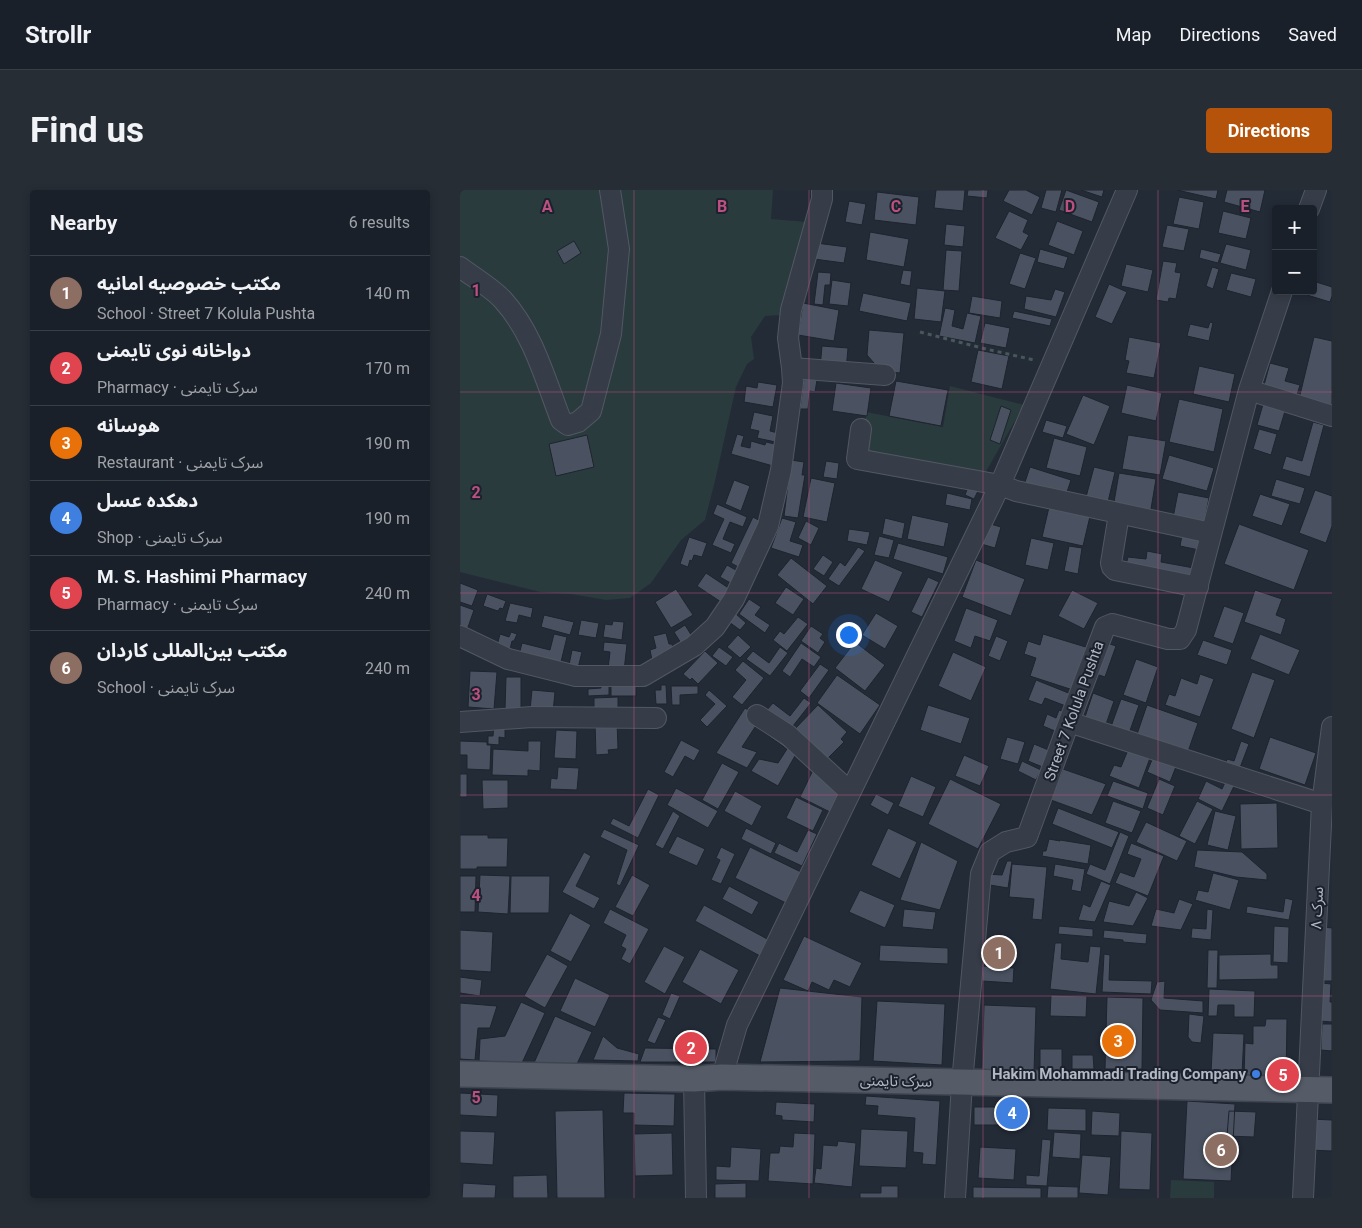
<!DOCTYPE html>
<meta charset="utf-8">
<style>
:root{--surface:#1a2029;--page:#272d35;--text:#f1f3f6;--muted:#9fa3a8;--line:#383e46;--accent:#b45309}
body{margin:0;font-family:Roboto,"Noto Sans Arabic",sans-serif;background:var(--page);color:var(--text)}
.controls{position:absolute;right:15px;top:15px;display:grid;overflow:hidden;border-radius:5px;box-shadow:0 2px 8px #0003}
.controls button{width:45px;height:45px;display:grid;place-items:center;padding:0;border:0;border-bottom:1px solid var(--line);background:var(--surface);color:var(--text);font:25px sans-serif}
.you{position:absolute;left:388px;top:444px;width:18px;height:18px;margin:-12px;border:4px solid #fff;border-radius:50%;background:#1a73e8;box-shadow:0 0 0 8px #1a73e833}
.badge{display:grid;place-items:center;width:32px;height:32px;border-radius:50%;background:var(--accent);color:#fff;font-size:16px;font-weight:700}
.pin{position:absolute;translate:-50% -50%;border:2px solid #fff;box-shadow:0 1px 5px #0006}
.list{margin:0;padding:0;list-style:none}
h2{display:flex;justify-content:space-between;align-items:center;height:65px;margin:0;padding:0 20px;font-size:21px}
h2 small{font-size:16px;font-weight:400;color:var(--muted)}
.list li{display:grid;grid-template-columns:32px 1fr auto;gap:15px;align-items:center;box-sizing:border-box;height:75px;padding:0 20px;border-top:1px solid var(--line)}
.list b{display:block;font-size:19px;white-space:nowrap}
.list p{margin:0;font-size:16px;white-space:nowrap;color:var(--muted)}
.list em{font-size:16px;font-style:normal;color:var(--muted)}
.map{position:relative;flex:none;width:872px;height:1008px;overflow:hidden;border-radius:5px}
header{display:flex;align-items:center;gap:30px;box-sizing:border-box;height:70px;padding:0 25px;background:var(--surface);border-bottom:1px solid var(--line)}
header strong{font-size:24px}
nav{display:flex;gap:28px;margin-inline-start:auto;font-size:18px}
.intro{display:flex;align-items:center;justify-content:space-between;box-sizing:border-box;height:120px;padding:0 30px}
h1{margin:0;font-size:35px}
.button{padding:12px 22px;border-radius:5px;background:var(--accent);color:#fff;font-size:18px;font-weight:700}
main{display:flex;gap:30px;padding:0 30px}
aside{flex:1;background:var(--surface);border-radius:5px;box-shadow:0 2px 8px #0003}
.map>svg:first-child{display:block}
</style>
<header>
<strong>Strollr</strong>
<nav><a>Map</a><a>Directions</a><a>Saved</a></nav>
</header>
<div class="intro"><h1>Find us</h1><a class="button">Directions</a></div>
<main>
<aside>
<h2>Nearby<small>6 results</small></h2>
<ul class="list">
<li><span class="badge" style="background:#8d6e63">1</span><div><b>مکتب خصوصیه امانیه</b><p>School · Street 7 Kolula Pushta</p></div><em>140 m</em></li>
<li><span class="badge" style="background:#e0444e">2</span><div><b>دواخانه نوی تایمنی</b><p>Pharmacy · سرک تایمنی</p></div><em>170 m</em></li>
<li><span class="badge" style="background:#e8710a">3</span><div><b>هوسانه</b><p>Restaurant · سرک تایمنی</p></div><em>190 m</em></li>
<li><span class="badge" style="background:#3f7fe0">4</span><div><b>دهکده عسل</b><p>Shop · سرک تایمنی</p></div><em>190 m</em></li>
<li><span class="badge" style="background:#e0444e">5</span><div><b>M. S. Hashimi Pharmacy</b><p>Pharmacy · سرک تایمنی</p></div><em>240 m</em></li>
<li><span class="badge" style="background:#8d6e63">6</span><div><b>مکتب بین‌المللی کاردان</b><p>School · سرک تایمنی</p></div><em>240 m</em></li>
</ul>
</aside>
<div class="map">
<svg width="872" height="1008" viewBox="0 0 872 1008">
<rect width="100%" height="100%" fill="#232b37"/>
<path fill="#293b3d" d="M0 0H313L311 29 347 32 321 125 305 126 291 147 294 169 287 174 276 197 255 291 245 330 221 350 191 393 170 408 146 410 111 404 80 402 0 382Z
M490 196 564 215 524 285 403 265 406 222 483 237Z
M711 990 754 992V1008H710Z"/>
<path fill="#4a5261" stroke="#1e242f" d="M476 0H505L503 21 474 18Z
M508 0H528L527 8 507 6Z
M549 0H566L580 7 572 25 543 11Z
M586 0H602L596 22 581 18Z
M606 0 639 12 632 32 599 20Z
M621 0H644L642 7Z
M717 0H758L756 9Z
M767 0H805L800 22 764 12Z
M417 2 459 7 456 35 414 30Z
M719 7 744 12 739 39 713 34Z
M389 11 406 14 402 35 385 32Z
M549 21 568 30 563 42 569 45 561 60 535 48Z
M763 21 791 28 786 49 758 43Z
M597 31 623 41 614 65 588 55Z
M486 34 505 36 503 57 484 55Z
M707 35 729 39 724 61 702 57Z
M410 42 449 49 444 77 406 70Z
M114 51 121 63 104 74 97 61Z
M356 53 387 57 384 73 354 69Z
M766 54 791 60 786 80 760 73Z
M580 59 608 67 604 79 577 72Z
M741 59 761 64 758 73 739 68Z
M486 60 502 61 499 101 483 100Z
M560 63 576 68 565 99 549 94Z
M703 71 717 73 715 82 721 83 716 109 709 108 708 112 696 110Z
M666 74 693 80 688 102 661 96Z
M752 77 759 79 753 99 746 96Z
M443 80 452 81 450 96 440 94Z
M358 82 371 83 370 95H365L363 115 354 114Z
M771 83 796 89 791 107 766 100Z
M372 90 391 93 388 116 369 114Z
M853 91 872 97V106L870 112 847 105 848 101H853Z
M649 94 667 102 652 134 635 127Z
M457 98 485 101 481 132 454 129Z
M595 99 605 102 596 127 564 119 566 106 591 110Z
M403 103 451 113 447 131 399 121Z
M512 106 542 111 540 128 509 123Z
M343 113 379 120 374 151 338 145Z
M485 118 495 120 492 136 503 139 507 123 521 126 515 153 479 146Z
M554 121 592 129 590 136 552 128Z
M750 132 753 133 749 151 727 146 730 134 748 138Z
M525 133 550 138 546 158 520 153Z
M409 140 444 143 440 183 421 181 407 165Z
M669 147 701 153 694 188 666 183 669 171 665 170Z
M854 147 872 151V217L839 209Z
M362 156 388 158 386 181 360 178Z
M518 160 549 166 542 199 511 192Z
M810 173 829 178 825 191 840 195 836 208 803 199Z
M739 176 775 184 769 212 733 204Z
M344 188 357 190 355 202 350 201 348 219H340Z
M436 191 488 200 481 236 429 226Z
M298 192 317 195 313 217 284 212 286 196 297 198Z
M376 193 411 198 407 226 372 221Z
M667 195 702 203 696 231 661 223Z
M623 205 650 216 634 255 606 244Z
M719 209 763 219 754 262 709 252Z
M804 211 826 218 819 241 797 235Z
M541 216 551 220 540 254 530 250Z
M294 222 313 226 310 241 322 244 320 253 297 248 299 241 290 239Z
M586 230 607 236 603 248 582 242Z
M853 232 864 235 850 287 822 279 826 266 842 271Z
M799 239 817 244 811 265 793 259Z
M277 244 284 246 281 256 290 258 291 251 305 255 306 252 319 255 313 276 271 264Z
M127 245 134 277 96 286 89 254Z
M668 245 706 251 700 285 662 279Z
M594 248 627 257 620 286 586 278Z
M709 265 754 278 747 301 702 289Z
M331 270 344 272 342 285H345L338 328 324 326Z
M366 271 379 273 377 289 363 287Z
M570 277 611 290 605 308 564 295Z
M634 277 655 282 648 312 626 307Z
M659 283 696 289 690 325 653 318Z
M351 288 375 293 367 332 343 327Z
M816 289 845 298 840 314 811 306Z
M274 290 290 296 281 321 265 314Z
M509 294 519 299 514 309 505 305Z
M855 300 872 306V336L866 353 839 343Z
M718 302 749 308 743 339 712 333Z
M487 303 512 309 510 320 485 315Z
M800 304 830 314 822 336 792 326Z
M590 313 631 322 623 356 582 347Z
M257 314 287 327 283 337 270 332 263 349 275 354 271 363 252 355 264 329 253 324Z
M452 325 489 333 484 357 447 349Z
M293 327 304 333 282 379 271 373Z
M322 328 336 332 330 351 343 355 339 367 311 358Z
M425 328 445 333 442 349 422 344Z
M346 331 359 338 351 355 338 348Z
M520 331 541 337 535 358 514 352Z
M779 334 849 360 834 400 764 374Z
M389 339 410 342 407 355 387 351Z
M723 340 742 344 739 360 720 356Z
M419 346 434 350 429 368 414 365Z
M229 347 247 353 242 367 234 365 232 371 230 370 228 377 220 374Z
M571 348 594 353 588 380 565 375Z
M438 353 488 367 483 384 433 369Z
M609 356 622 358 618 384 604 381Z
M398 357 405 361 379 396 368 389 380 372 385 376Z
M687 361 702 364 701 372 734 378 735 394 666 375 668 367 686 369Z
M363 365 373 372 364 386 353 379Z
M331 368 367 396 353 414 317 385Z
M415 370 443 382 429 412 401 399Z
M516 370 565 389 551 426 502 407Z
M267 375 281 383 274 395 260 387Z
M246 383 270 399 261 412 237 396Z
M468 387 479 392 462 427 451 422Z
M0 393 18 400 12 416 0 412Z
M326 397 344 409 333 425 315 413Z
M216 399 233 425 211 438 195 412Z
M612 400 638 413 624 439 598 426Z
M795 400 822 409 816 425 826 429 821 445 784 432Z
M27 404 46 411 43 419 40 418 38 421 23 416Z
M289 409 301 417 295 425 310 435 305 443 279 424Z
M50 413 73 418 71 428 59 425 57 433 45 431Z
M0 415 14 420 7 440 0 437Z
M764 416 784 423 773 454 753 447Z
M506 418 538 430 530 451 515 446 511 458 494 451Z
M416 423 438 436 425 459 402 445Z
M276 424 286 433 280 440 269 432Z
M84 425 114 432 110 445 81 437Z
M338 427 348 434 327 461 313 450 320 441 324 444Z
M121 430 139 433 136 448 118 445Z
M153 431 164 432 162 450 143 447 145 434 152 435Z
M225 435 235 451 224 458 214 442Z
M351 436 363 444 360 448 365 452 358 463 341 451Z
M51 442 57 444 54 451H52L49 463 36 460 40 444 49 447Z
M206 443 209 454H212L214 465 192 470 190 460 196 458 193 446Z
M94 444 107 447 100 476 59 465 62 453 90 460Z
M583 444 629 458 616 501 570 486 576 468 564 464 568 451 580 455Z
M800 444 840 460 829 485 790 469Z
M278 445 291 457 280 468 267 457Z
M536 446 548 451 540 471 528 466Z
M743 450 772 460 767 475 737 465Z
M641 451 656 456 645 487 630 482Z
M144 452 167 454 164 481 148 479 150 462 143 461Z
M395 452 425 475 405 501 375 478Z
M341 453 361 467 354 477 342 469 330 487 322 481Z
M259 457 273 467 266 476 252 466Z
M320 457 328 463 310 486 286 469 293 461 309 473Z
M112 460 122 462 117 482 108 480Z
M245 461 258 473 238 494 232 488 230 490 223 484Z
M493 462 526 477 511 511 478 496Z
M676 469 698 477 686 513 663 505Z
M283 471 304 488 282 515 272 507 286 490 275 480Z
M360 474 369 480 349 508 340 501Z
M10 481 37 482 34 519 8 517Z
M792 482 815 490 794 548 771 539Z
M740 484 754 489 740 527 705 515 709 504 715 506 721 488 737 494Z
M377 485 420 515 400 544 357 513Z
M46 487H61V519H45Z
M576 490 616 506 611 518 585 508 582 515 568 510Z
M151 491H176V506H151Z
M141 494H149V505L128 506V499L141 498Z
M201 495H206L207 514H196L195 500H201Z
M211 496H238V504L220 505V515H212Z
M72 500 95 502 93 522 70 520Z
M249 500 267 516 247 537 240 530 255 514 245 505Z
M633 503 654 511 644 540 623 533Z
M158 507V523H134V508Z
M344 508 351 513 329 541 305 522 313 513 330 526Z
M661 509 679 515 667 549 649 542Z
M358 515 387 542 381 549 384 552 368 568 366 566 361 571 331 543Z
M468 515 510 528 501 554 460 540Z
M687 515 738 533 725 570 674 553Z
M285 518 301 528 282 557 297 562 287 578 256 563Z
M599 520 610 524 602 544 583 536 587 524 596 528Z
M157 531 158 559 148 560 149 564 136 565 135 532Z
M34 534 45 535V548L39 547V555L28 554V546H33Z
M96 540 117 541 116 569 94 568Z
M312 542 340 557 318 596 291 581 299 569 318 573 327 559 310 547Z
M547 547 565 552 558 574 540 569Z
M810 547 856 563 845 595 799 579Z
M221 550 240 560 234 571 225 566 213 587 204 582Z
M0 551 27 552V555H31L30 580 7 579V565H0Z
M68 551H81L80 581 68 580V586L32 585 33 559 68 561Z
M781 551 789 554 778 583 764 578 767 569 774 571Z
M574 554 591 561 585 578 568 571Z
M668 560 690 568 679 598 649 586 654 575 661 577Z
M504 565 529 576 520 596 495 586Z
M694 565 717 574 710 592 687 582Z
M562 571 581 580 576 590 558 581Z
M262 573 279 582 258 619 242 610Z
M355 576 381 600 370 622 340 607Z
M98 577 119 578 117 600 90 599 91 588 97 589Z
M603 579 646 594 632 625 591 610Z
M0 584H7V607H0Z
M451 586 476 597 463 627 438 616Z
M767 588 776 592 762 621 738 609 746 591 762 599Z
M490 589 541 614 518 659 468 634Z
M699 589 715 596 703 625 687 618Z
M22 590H48V618L23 619Z
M653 591 688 603 683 619 647 606Z
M216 598 258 621 248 638 207 615Z
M188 599 199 605 178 648 150 634 153 628 169 636Z
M275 601 302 616 292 636 264 621Z
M416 604 434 613 428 625 410 615Z
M336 607 363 620 353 641 326 628Z
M653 611 681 621 672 643 645 633Z
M737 611 753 619 735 654 719 646Z
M817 613 818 658 781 659 780 614Z
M598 618 659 642 652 658 592 634Z
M213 621 220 626 203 659 195 655Z
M755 621 776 626 768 660 747 655Z
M686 632 727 651 717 671 676 652Z
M286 638 316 653 311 664 281 649Z
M428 638 457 652 440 689 411 675Z
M144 639 179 655 160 696 156 694 167 660 140 647Z
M348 640 357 644 342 676 314 663 319 653 337 662Z
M660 642 669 646 650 694 626 684 630 674 645 680Z
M0 645H28V648H48L47 677H17V679H0Z
M217 646 245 659 237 676 208 663Z
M589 649 600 651V650L631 655 628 674 582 666 583 661H586Z
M461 652 498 671 480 720 440 710Z
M671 653 704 666 688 706 655 693 660 682 674 687 681 669 667 664Z
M261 657 275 664 261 694 251 690 260 670 256 668Z
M290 657 343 683 328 714 275 688Z
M737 660 782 662 807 684V690L776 687 734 677Z
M124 662 131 666 116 696 140 708 134 719 102 702Z
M547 671H552L548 698 524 694 526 684 542 685Z
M552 674 587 677 582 730 572 729 574 709 549 707Z
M595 674 625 679 621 702 611 700 613 690 593 686Z
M753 683 779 690 770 720 735 710 738 700 748 702Z
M20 685 50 686 48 724 18 722Z
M172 685 190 695 173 726 155 717Z
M0 686H16L15 722H0Z
M51 686H90L89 723H50Z
M641 691 651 695 635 732 618 730 623 714 630 717Z
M269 696 299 712 292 725 262 709Z
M400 700 435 715 425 738 389 722Z
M676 702 688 708 673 736 643 732 649 711 669 716Z
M825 708 833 710 829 730 786 723 787 716 823 722Z
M719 709 733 714 721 740 691 736 696 719 714 723Z
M244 715 311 751 302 767 235 731Z
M150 719 189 739 170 774 161 769 166 759 161 756 166 745 143 733Z
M444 719 476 722 473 740 442 737Z
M747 719 753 720 751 750 731 748 732 738 746 739Z
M110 723 131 735 111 772 90 761Z
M599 736 633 739V747L598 744Z
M814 736 829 737 828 773 813 772Z
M864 737 872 738V791H860Z
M0 740 33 742 31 782 0 780Z
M644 740 687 744 686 754 663 752V750L643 748Z
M344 746 402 773 390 797 374 790 369 800 352 792 348 801 323 790Z
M595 753H602L601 769 628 772 630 756 641 757 636 804 590 799Z
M420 755 488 758V774L419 771Z
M204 756 225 767 205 804 184 792Z
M240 759 279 780 261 814 222 792Z
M748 760H758L757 798H747Z
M87 764 108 776 85 818 64 806Z
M644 764 650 765 649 790 692 791 691 804 642 802Z
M811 764V775H818V789L759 790V765Z
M523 776 554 778 553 793 522 791Z
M0 787 22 790 20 806 0 803Z
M115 788 150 805 135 837 100 821Z
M705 791 704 808 743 811V823L700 820 691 810 697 792Z
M862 793 871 794 870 812H872V832L859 831Z
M320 798 402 807 400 871 300 872Z
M749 799 795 801 794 827H774V815H758L757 826H748Z
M211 803 220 806 210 829 202 825Z
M591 805 627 806 626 827 590 826Z
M647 807 683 808 682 879H645Z
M417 811 485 814 482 875 413 871Z
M61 812 85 823 62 873 19 871 20 849 45 846Z
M0 813 37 816 30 838H18L15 870 0 869Z
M524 815 576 817 574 882 522 880Z
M729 824 744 826 741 853 732 852 728 847Z
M95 826 132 842 116 876 73 875Z
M198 827 206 830 195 854 187 851Z
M806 829H827L826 889 784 888 785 853 793 854V836H805Z
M862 834H872V861L861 860Z
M753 843 784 844 782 884 751 883Z
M143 846 157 858 179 864 178 871 133 870Z
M185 858 256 859V872H180Z
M580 859H602V881H580Z
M612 865H633L634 879H612Z
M0 903 38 905 37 927 0 925Z
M164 903 215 904 214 936 174 935V923H163Z
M406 906 480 911 476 975 462 974 463 963 453 962 455 928 417 925 418 916 405 915Z
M727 911 775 914 771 991 723 989Z
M316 912 355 914 354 932 322 930V926L315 925Z
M514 917H560V935H514Z
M588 918 626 919V941L587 940Z
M143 920 145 1008H97L95 921Z
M632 921 660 923 659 946 631 945Z
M769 921 796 922 794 947 767 946Z
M851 929 872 930V961L849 960Z
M401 939 448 941 446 978 399 976Z
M0 941 35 942 33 975 0 973Z
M661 941 692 943 690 1000 659 999Z
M594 942 621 944 620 969 592 967Z
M212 943 213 985 175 986 174 944Z
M334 943 355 944 353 994 308 991 310 963H319L320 956 333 957Z
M582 949 591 950 587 996 566 995V985L579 986Z
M378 951 396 953 392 997 354 993 356 978 361 979 363 955 377 956Z
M271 957 301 959 299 991 256 990V976L270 977Z
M520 957 556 959 554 990 518 988Z
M622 965 651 967 648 1005 619 1003Z
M87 985 88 1008H53V986Z
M3 993 36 995 35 1008H2Z
M286 993V1008H255V994Z
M421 996H438V1008H400V1003H421Z
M588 996 618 997V1008H587Z
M513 997 581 998V1008H513Z"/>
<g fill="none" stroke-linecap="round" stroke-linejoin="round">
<defs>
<path id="minor" d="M849 19 856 0
M0 77C13 87 32 98 43 110 73 143 85 189 101 230L108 235 118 232 131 221 151 144 159 59 150 0
M332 178 425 185
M789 200 872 226
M401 239 397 269 540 295 556 301 751 343
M659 324 651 373 652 377 655 380 738 397
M0 446 48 469 116 486H183L234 456 255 437 274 409 308 336 321 280 333 193 332 178 328 148 331 120 362 9V0
M297 525 328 545 390 602
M0 532 72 527 196 528
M609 532 862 614
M262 887 277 835 540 295 667 0
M234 889 236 1008
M495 1008 502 893 521 684 530 662 546 652 567 647 609 532 645 437 652 434 708 449H720L726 440 789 200 822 101
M843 1008 862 614 872 537"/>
<path id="major" d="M0 884 234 889 262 887 872 900"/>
</defs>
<use href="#minor" stroke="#525863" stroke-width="22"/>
<use href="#major" stroke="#404651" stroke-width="28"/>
<path stroke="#47575a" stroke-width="3" stroke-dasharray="4 4" stroke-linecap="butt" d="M460 142 526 159 574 170"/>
<use href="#minor" stroke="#373d48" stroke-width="20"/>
<use href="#major" stroke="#555c68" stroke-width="25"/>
</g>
<path fill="none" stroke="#bc5080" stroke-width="1" stroke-opacity="0.55" d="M174 0V1008M349 0V1008M523 0V1008M698 0V1008M0 202H872M0 403H872M0 605H872M0 806H872"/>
<circle fill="#3f7fe0" stroke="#1c222d" stroke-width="2" cx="796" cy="884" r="5"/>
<g text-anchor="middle" stroke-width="4" stroke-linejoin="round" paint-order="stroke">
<g font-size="15" fill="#b2b8c4" stroke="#1c222d">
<text transform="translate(614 521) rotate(-70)" y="5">Street 7 Kolula Pushta</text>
<text transform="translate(857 718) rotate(-87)" y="5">سرک ۸</text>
<text transform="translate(436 891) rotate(1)" y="5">سرک تایمنی</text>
</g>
<g font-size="15" font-weight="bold" fill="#b2b8c4" stroke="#1c222d" text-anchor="end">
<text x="786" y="889">Hakim Mohammadi Trading Company</text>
</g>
</g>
<g font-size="16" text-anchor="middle" font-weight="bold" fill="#bc5080" stroke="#1c222d" stroke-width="4" stroke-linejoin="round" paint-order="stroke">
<text x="87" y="22">A</text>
<text x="262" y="22">B</text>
<text x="436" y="22">C</text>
<text x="610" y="22">D</text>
<text x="785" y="22">E</text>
<text x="16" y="106">1</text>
<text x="16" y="308">2</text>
<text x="16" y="510">3</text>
<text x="16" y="711">4</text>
<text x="16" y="913">5</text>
</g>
</svg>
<div class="controls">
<button>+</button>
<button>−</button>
</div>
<div class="you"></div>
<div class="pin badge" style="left:539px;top:763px;background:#8d6e63">1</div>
<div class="pin badge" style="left:231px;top:858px;background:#e0444e">2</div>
<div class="pin badge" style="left:658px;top:851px;background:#e8710a">3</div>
<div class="pin badge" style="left:552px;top:923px;background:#3f7fe0">4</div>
<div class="pin badge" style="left:823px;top:885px;background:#e0444e">5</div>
<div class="pin badge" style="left:761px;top:960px;background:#8d6e63">6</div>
</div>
</main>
